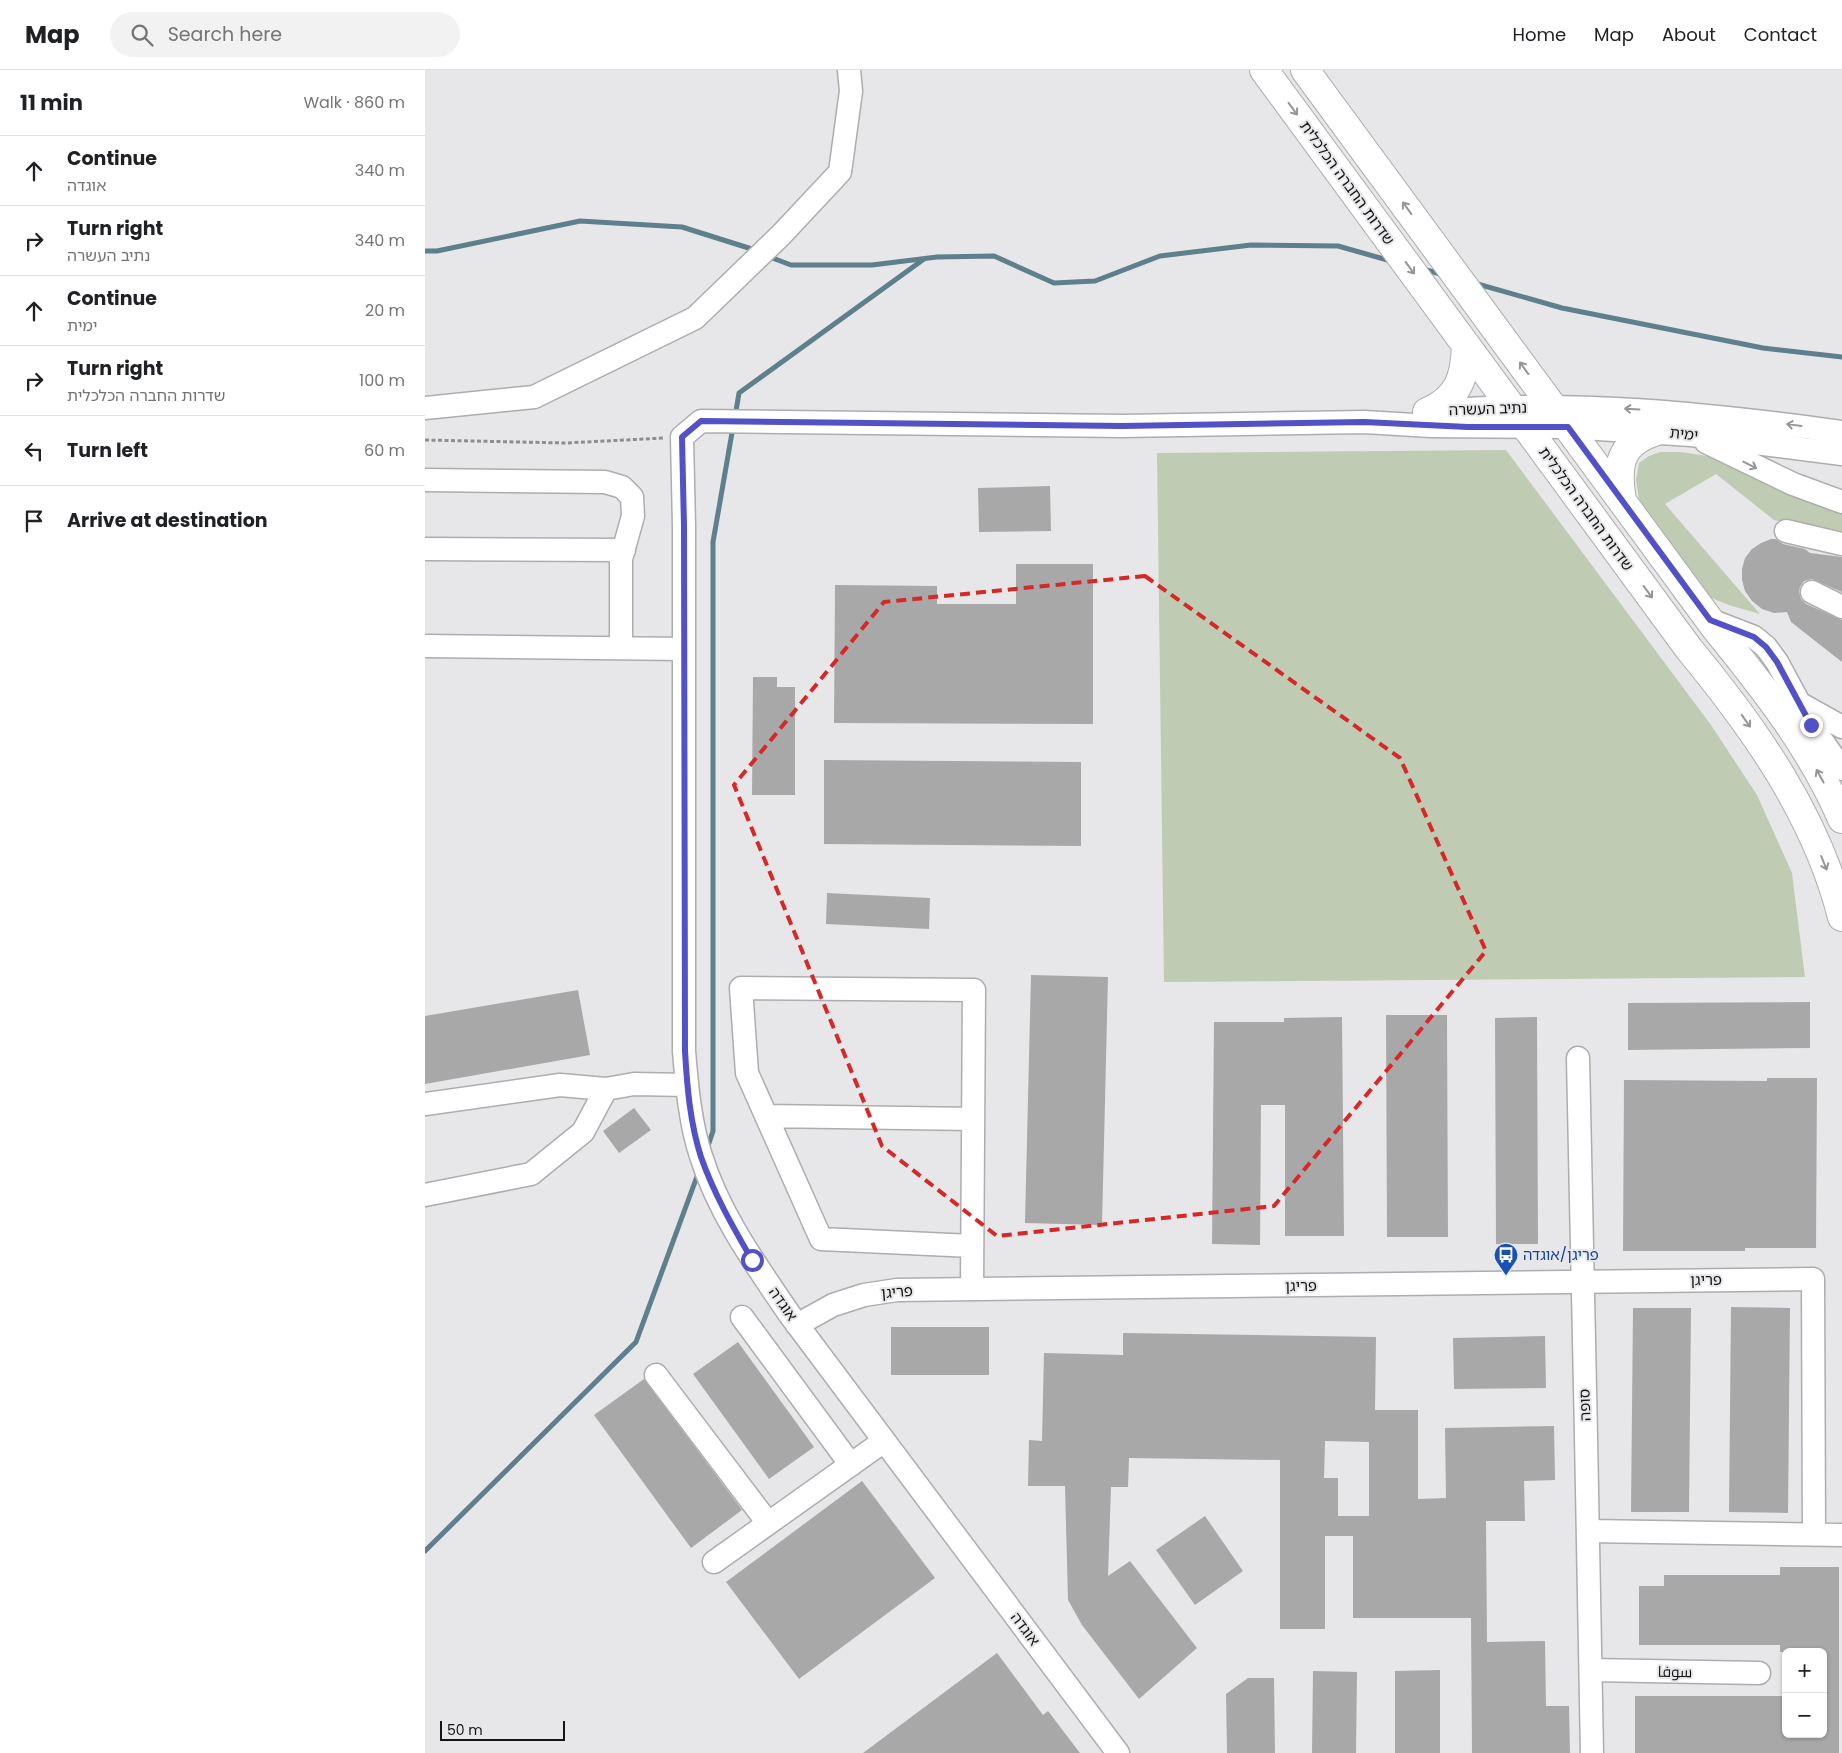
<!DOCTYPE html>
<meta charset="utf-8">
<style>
:root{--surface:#fff;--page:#f2f2f2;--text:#202124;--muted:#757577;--line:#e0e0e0}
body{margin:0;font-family:Poppins,Cairo,"Noto Sans Hebrew",sans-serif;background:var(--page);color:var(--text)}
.controls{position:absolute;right:15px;bottom:15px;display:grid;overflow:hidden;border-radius:8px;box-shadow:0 1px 4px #0004}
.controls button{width:45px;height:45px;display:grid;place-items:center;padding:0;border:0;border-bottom:1px solid var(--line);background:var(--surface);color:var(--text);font:25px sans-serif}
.scale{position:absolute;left:15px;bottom:12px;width:125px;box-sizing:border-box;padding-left:5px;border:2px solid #151516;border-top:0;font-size:14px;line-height:18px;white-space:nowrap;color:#151516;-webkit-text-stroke:4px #e7e7e9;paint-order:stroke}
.stop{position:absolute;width:15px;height:15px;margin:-11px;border:4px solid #5251c8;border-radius:50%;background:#fff}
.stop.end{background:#5251c8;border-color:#fff;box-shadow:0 1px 5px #0008}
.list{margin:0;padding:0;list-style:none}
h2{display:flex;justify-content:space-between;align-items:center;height:65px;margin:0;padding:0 20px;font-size:21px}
h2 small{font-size:16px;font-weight:400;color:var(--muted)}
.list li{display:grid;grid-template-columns:32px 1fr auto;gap:15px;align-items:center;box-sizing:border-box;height:70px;padding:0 20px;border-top:1px solid var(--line)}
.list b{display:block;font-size:19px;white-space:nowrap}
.list p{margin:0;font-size:16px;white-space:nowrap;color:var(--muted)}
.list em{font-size:16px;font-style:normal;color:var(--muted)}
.icon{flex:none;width:28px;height:28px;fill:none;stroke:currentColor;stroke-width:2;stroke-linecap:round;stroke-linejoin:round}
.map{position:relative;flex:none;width:1417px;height:1683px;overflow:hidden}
header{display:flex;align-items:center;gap:30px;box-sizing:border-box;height:70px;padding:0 25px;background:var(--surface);border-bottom:1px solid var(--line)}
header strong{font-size:24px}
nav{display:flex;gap:28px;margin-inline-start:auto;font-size:18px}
.search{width:350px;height:45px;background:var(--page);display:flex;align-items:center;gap:12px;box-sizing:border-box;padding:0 18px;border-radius:28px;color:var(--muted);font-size:19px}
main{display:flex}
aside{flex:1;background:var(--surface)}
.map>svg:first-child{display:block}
</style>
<header>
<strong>Map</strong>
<div class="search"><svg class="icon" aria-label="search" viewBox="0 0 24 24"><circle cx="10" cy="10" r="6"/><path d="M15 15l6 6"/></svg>Search here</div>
<nav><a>Home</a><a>Map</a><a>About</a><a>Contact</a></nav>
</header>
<main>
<aside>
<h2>11 min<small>Walk · 860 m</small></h2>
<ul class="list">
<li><svg class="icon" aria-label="ahead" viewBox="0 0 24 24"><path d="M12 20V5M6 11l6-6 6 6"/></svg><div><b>Continue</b><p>אוגדה</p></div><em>340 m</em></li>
<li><svg class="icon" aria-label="right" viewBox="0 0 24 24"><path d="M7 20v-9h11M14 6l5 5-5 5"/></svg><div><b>Turn right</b><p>נתיב העשרה</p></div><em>340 m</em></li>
<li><svg class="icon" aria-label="ahead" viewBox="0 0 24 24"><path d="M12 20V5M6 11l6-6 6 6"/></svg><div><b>Continue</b><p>ימית</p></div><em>20 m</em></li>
<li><svg class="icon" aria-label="right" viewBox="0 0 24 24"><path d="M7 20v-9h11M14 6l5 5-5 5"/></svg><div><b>Turn right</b><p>שדרות החברה הכלכלית</p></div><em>100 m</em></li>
<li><svg class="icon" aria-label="left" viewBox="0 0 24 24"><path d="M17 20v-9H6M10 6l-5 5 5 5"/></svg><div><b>Turn left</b></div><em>60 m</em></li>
<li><svg class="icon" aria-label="arrive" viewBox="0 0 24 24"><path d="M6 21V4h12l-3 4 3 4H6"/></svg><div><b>Arrive at destination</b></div></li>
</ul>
</aside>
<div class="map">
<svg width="1417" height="1683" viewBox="0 0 1417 1683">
<rect width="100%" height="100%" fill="#e7e7e9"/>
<path fill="#bfcbb3" d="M1081 380 1286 655 1332 725 1367 803 1380 907 739 912 732 383Z
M1235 382H1256L1289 387 1417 441V465L1349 450 1291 404 1240 434 1335 544 1304 535 1282 526 1214 429 1211 410 1214 393 1224 386Z"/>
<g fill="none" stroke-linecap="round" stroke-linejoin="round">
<path stroke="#5e7f8c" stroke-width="5" d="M0 181H12L155 151 257 157 330 180
M342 186 366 195H447L512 187 569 186 629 213 670 211 735 186 826 175 913 176 966 191
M998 199 1019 205
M1049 213 1137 238 1338 278 1417 287
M310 347 314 323 499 189
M282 1079 288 1061V472L308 357
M0 1481 211 1272 274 1101"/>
</g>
<path fill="#a8a8a9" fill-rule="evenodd" d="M625 416 626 461 554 462 553 418Z
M1346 469H1351L1358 474 1380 479 1385 483 1417 487V522L1387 509 1379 511 1375 517 1374 522 1376 529 1381 534 1417 550V592L1366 552 1362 542 1349 543 1337 539 1327 531 1320 521 1317 510V499L1320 488 1327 479 1336 473Z
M591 494H668V654L409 653 410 515 512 516V534H591Z
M328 607H352V617H370V725H327Z
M399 690 656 692V776L399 774Z
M402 823 505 828 504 859 401 854Z
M606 905 683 907 677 1155 600 1153Z
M153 920 165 985 0 1014V946Z
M1385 932V978L1203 980V933Z
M961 945H1022L1023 1167H962Z
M917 947 919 1166H860V1035H836L835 1175 787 1174 789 952H859V948Z
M1112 947 1113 1174H1071L1070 948Z
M1342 1008H1392L1391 1178H1320V1181H1198L1199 1010 1342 1011Z
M209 1038 226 1060 194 1083 178 1061Z
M1306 1237 1365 1238 1363 1443 1304 1442Z
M1208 1238H1266L1264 1442H1206Z
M466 1257H564V1305H466Z
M698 1263 951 1267 950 1340H993V1429L1021 1428 1020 1358 1129 1356 1130 1410 1099 1411 1100 1451H1061L1062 1572 1120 1571 1121 1636H1144L1145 1683H1047L1046 1548H928V1466H900V1559H855V1390L704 1388 703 1417H686L683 1506 705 1491 772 1578 714 1629 657 1555 643 1530 640 1416H603L604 1370 617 1371 619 1283 698 1285ZM900 1371 944 1372V1446H913V1408H899Z
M1120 1266 1121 1318 1029 1319 1028 1268Z
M313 1272 389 1377 344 1409 268 1304Z
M219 1309 317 1440 266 1478 169 1345Z
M437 1411 510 1508 374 1609 301 1512Z
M780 1446 818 1501 770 1535 731 1480Z
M1355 1497H1414V1683H1210V1626H1361V1664H1398V1582H1355V1575H1214V1516H1239V1505H1355Z
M572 1583 618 1645 623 1641 655 1683H438Z
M1015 1600V1683H970V1601Z
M888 1601 932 1602 931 1683H887Z
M823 1608H849L850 1683H802L801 1624Z"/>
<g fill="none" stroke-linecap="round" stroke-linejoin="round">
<defs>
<path id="minor" d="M0 338 109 327 270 248 356 165 415 102 426 21 424 0
M1002 342C1141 329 1279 343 1417 362
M1281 372 1368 414 1417 432
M0 410 180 412 197 417 207 427 208 446 196 489V577
M1361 461 1417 474
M0 479 199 480
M1387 522 1417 537
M1285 550 1329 567 1341 577 1352 592 1386 655 1417 699
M0 576 259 579
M1374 633 1417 657
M1153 988C1157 1220 1164 1451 1167 1683
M0 1034 135 1015 181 1019
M341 1046 548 1049
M0 1125 106 1104 158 1062 181 1019 209 1014 262 1015
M547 1219 549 920 316 918 322 1003 396 1169 547 1176
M317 1247 426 1395
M372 1255 408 1235 439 1225 472 1220 1388 1209 1389 1465
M231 1305 343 1453
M1164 1461 1417 1465
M289 1492 459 1371
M1166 1600 1334 1603
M693 1683 365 1245C331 1195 294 1144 276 1086 265 1053 262 1016 259 981V456L257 367 276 351 697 356 939 352 1006 356 1143 357 1266 365 1417 384"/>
<path id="major" d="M839 0 1264 579C1330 659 1391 745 1417 847
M880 0 1291 559C1339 618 1387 679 1417 749
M1002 342C1034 328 1040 307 1041 275
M1197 430C1191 395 1194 373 1232 361"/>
</defs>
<use href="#minor" stroke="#adadaf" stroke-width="25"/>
<use href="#major" stroke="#adadaf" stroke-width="30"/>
<path stroke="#8e8e90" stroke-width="3" stroke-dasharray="4 2.5" stroke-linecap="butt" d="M0 370 141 373 239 368"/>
<use href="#minor" stroke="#fff" stroke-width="22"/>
<use href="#major" stroke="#fff" stroke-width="28"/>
</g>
<defs><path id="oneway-shaft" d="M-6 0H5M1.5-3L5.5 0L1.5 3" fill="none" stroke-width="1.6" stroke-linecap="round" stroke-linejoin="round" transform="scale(1.25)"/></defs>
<g stroke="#969696">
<use href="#oneway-shaft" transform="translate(868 39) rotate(54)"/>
<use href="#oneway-shaft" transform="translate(982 138) rotate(-126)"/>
<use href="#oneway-shaft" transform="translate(985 198) rotate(54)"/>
<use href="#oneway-shaft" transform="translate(1099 298) rotate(-126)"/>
<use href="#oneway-shaft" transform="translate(1207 339) rotate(-177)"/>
<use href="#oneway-shaft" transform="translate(1369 355) rotate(-172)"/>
<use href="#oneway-shaft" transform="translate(1325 395) rotate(27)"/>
<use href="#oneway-shaft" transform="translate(1223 522) rotate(54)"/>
<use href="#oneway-shaft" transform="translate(1321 651) rotate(55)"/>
<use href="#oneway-shaft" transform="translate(1395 706) rotate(-119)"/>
<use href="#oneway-shaft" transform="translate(1399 793) rotate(68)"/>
</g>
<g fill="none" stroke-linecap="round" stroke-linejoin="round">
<path stroke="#5251c8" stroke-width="6" d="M327 1190C308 1157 289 1124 276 1087 265 1053 262 1016 260 981L259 456 257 367 276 351 697 356 939 352 1043 357H1143L1285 550 1329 567 1341 577 1352 592 1386 655"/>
</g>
<path fill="none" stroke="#d62828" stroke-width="4" stroke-dasharray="10 6" stroke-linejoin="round" d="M720 506 975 688 1061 881 849 1136 572 1166 457 1076 309 715 459 532Z"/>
<defs>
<symbol id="bus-pin" viewBox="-11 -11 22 30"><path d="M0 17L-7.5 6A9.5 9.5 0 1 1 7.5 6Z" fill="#1a4fb4" stroke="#e7e7e9"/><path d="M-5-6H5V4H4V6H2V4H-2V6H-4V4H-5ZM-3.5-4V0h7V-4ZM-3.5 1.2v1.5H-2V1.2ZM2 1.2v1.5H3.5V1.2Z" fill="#fff"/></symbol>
</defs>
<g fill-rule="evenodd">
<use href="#bus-pin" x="1067" y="1171" width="28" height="38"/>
</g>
<g text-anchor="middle" stroke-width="4" stroke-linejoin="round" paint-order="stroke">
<g font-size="15" fill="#151516" stroke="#e7e7e9">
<text transform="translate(922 113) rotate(54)" y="5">שדרות החברה הכלכלית</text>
<text transform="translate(1063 339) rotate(-2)" y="5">נתיב העשרה</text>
<text transform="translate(1259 364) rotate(6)" y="5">ימית</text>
<text transform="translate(1161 439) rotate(54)" y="5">שדרות החברה הכלכלית</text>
<text transform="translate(1281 1210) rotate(-1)" y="5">פריגן</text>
<text transform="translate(876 1216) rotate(-1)" y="5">פריגן</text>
<text transform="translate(472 1222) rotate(-5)" y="5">פריגן</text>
<text transform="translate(358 1234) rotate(55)" y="5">אוגדה</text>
<text transform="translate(1160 1335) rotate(-92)" y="5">סופה</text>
<text transform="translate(600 1559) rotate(53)" y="5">אוגדה</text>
<text transform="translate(1250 1602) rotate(1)" y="5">سوفا</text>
</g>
<g font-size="15" fill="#164399" stroke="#e7e7e9" text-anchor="start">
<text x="1098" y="1190">פריגן/אוגדה</text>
</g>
</g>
</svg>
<div class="controls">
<button>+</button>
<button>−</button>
</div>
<div class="scale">50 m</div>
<div class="stop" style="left:327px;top:1190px"></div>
<div class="stop end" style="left:1386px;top:655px"></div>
</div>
</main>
